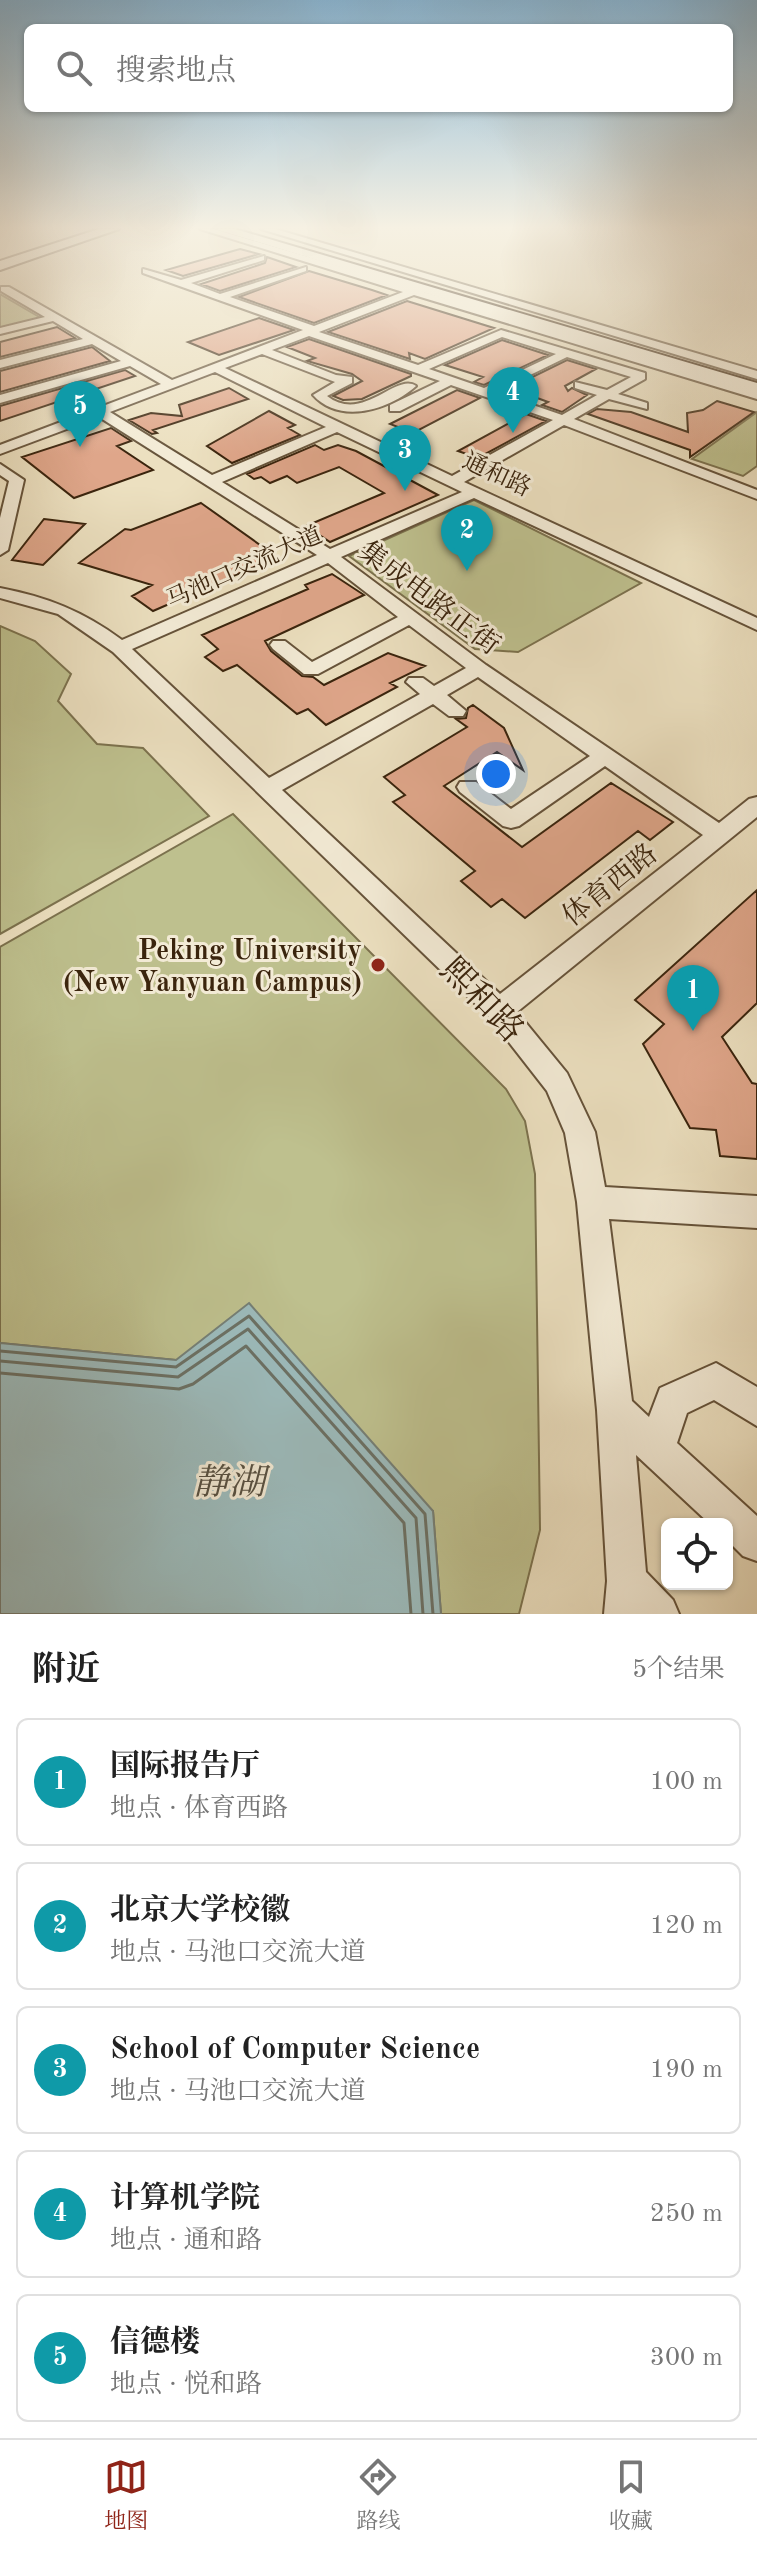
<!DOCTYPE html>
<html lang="zh">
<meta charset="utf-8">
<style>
:root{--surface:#fff;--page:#f2f2f2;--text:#222;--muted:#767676;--line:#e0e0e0;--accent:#8f2418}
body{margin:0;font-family:"Old Standard TT","Noto Serif SC",serif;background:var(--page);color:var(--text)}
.controls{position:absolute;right:24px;bottom:24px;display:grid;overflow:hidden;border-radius:12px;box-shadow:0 2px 6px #0004}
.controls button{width:72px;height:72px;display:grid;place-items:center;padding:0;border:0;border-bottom:2px solid var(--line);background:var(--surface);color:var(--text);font:40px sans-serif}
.you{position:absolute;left:496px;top:774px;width:28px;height:28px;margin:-20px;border:6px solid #fff;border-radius:50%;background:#1a73e8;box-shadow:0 0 0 12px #1a73e833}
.badge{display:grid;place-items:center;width:52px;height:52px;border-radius:50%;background:var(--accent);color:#fff;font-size:26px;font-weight:700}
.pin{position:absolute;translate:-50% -66px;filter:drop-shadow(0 2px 4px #0008)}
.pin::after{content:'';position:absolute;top:42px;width:28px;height:24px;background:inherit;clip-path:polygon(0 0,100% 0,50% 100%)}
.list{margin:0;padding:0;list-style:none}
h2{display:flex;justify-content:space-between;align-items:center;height:104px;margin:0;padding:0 32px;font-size:34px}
h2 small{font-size:26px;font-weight:400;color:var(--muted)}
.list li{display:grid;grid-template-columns:52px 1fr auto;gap:24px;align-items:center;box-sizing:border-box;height:128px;margin:0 16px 16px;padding:0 16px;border:2px solid var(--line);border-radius:12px}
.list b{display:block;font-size:30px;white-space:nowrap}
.list p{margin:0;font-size:26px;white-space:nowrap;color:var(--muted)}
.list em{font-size:26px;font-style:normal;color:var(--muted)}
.icon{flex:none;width:44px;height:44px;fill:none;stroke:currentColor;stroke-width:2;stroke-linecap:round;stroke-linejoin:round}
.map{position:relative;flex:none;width:757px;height:1614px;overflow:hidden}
.search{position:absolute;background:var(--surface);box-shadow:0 2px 6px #0004;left:24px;right:24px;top:24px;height:88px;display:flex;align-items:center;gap:20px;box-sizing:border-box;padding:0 28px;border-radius:12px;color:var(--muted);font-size:30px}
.sheet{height:824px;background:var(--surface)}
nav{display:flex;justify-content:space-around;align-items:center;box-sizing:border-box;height:112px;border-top:2px solid var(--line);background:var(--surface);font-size:22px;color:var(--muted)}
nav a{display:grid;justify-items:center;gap:4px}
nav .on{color:var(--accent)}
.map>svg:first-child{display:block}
</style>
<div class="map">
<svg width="757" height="1614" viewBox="0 0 757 1614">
<rect width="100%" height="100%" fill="#ece0c0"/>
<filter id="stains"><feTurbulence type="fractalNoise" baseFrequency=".0025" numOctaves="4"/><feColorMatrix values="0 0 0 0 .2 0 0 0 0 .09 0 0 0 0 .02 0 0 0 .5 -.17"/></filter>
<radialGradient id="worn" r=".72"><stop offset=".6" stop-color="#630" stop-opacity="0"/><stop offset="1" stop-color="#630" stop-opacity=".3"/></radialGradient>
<path fill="#bec08e" stroke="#7c724e" stroke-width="2" d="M0 294 41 318 0 328Z
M757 412V466L743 476 692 459Z
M474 500 641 583 518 652 475 649 349 556Z
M0 626 35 641 71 674 58 701 97 744 143 748 209 816 0 934Z
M233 814 506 1089 525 1121 535 1174 540 1530 519 1614H441L433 1511 176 1360 0 1343V947Z"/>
<path fill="#9cbbbc" stroke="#757f76" stroke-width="2" d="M249 1303 433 1511 441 1614H0V1343L176 1360Z"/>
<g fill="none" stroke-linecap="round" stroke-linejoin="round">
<path stroke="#6b7064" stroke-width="3" d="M0 1351 176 1367 249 1316 425 1514 433 1614
M0 1361 178 1377 248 1329 416 1518 423 1614
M0 1373 179 1389 193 1384 246 1346 404 1523 411 1614"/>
</g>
<path fill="#dfa68a" stroke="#3a240d" stroke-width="2" d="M240 249 259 254 183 276 166 270Z
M267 257 296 267 220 291 201 284 265 263Z
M309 271 372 290 387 295 314 323 239 297Z
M407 301 494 328 425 359 409 353 410 359 328 332Z
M259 318 294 330 219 355 188 342Z
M57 327 75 338 0 357V342Z
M309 339 411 374V376L362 399 343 400 333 396 362 381 352 374 307 361 315 358 287 347Z
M502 340 548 355 484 385 474 382 483 377 445 365Z
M92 347 110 361 0 392V371Z
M567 360 596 369 565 386 568 391 572 388 587 395 562 412 542 405 548 402 510 388Z
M125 370 135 376 0 421V406Z
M229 388 248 399 153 430 157 433 152 434 129 420 151 413 182 416 179 405Z
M457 390 480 398 413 433 390 424Z
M717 401 754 412 690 457V450L588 414 597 409 631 412 688 432 687 413 703 410Z
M269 411 295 425 288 428 300 435 232 463 207 446Z
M526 414 546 421 478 458 458 451Z
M111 428 131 441 117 446 153 470 74 498 22 457Z
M315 445 324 450 338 445 356 451 438 495 330 542 306 526 384 493 339 467 297 483 287 476 270 483 261 477 254 479 247 474Z
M201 503 277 557 153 611 132 596 152 585 79 563 125 529 131 530Z
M44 519 85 524 43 565 12 560Z
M332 574 364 595 265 641 271 651 302 676 313 677 324 685 388 653 425 666 390 683 397 687 326 725 308 709 297 714 237 665 223 671 205 657 218 649 202 635 308 589 305 585Z
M473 705 504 728 523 770 497 752 444 786 522 847 611 783 673 822 650 840 638 831 525 918 502 899 491 907 461 881 475 871 393 802 405 795 384 777 467 727 456 719 466 718 468 708Z
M757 890V1003L722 1037 752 1083 757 1084V1159L720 1156 716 1130 690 1128 643 1044 664 1024 635 1000Z"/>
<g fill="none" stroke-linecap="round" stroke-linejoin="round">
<defs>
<path id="street" d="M200 229H214L413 288 425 287 424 292 757 391V399L414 295 319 332 418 365 501 330 645 373V379L618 394 647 403V409L609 399 574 419 757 490V499L564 425 464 482 757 618V630L474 498 341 557 486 665 719 823 749 799 757 797V817L517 1012 567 1073 595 1132 605 1187 757 1196V1228L609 1219 632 1401 649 1417 660 1388 716 1363 757 1387V1426L714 1400 687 1413 677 1443 757 1516V1561L743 1556 727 1540V1524H710L636 1455 646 1572 673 1600 679 1614H604L607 1581 597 1410 577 1202 565 1133 547 1091 490 1018 113 652 58 614 0 598V588C47 597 83 611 122 640L317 555 99 417 0 454V445L161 384 130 366 0 403V395L121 361 92 344 0 368V360L83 339 53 321 0 334V328L45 317 1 291V287H9L172 380 303 330 143 273V269L181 280 264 256V260L191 283 220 294 306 267V271L230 297 314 326 403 292ZM309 336 440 381 390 405V411H400L451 385 553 420 452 476 225 368 262 354 335 382 313 395C340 425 389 410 416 386 396 372 363 424 327 396L352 383V377L336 375 272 350ZM502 337 556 354 484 388 429 369ZM567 357 631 377 607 390 575 382V388L597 395 562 415 495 392ZM215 372 326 427 212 475 110 412ZM337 432 462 492 330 549 222 482ZM328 563 398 617 312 662 285 641H273L270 645 273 649 304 674H318L409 625 466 668 434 686 423 678H409L406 682 420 694 269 778 132 649ZM478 677 590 756 511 809 476 782H460L457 787 460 792 503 826 511 828 519 826 605 766 703 835 500 994 282 790 433 704 449 716H463L466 711 447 695Z
M261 229H275L757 371V379Z
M0 464 24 480 8 550 0 555V518L9 481 0 475Z"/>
<path id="secondary" d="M99 229H119L0 270V261Z
M215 229H235L757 383V394Z"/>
</defs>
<use href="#street" stroke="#66533a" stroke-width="4"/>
<use href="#secondary" stroke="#3a240d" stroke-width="4"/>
<use href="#street" fill="#f3ebd6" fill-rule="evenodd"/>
<use href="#secondary" fill="#f3ebd6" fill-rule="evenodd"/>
</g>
<linearGradient id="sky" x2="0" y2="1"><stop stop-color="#89b7d6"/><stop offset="0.5" stop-color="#f6f1e3"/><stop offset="1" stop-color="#f6f1e3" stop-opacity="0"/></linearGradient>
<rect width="757" height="455" fill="url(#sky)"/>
<circle fill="#8f2418" stroke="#f3ebd6" stroke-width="3" cx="378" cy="965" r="8"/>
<g text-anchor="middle" stroke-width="6" stroke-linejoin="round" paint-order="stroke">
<g font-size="24" fill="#3a240d" stroke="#f3ebd6">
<text transform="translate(497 474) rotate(25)" y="8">通和路</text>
<text transform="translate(244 567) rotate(-24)" y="8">马池口交流大道</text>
</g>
<g font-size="28" fill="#3a240d" stroke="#f3ebd6">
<text transform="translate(430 597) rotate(37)" y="10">集成电路正街</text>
<text transform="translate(609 884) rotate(-39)" y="10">体育西路</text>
</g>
<g font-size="28" font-weight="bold" fill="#3a240d" stroke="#f3ebd6" text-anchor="end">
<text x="362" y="959">Peking University<tspan x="362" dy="32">(New Yanyuan Campus)</tspan></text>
</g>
<g font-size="34" fill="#3a240d" stroke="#f3ebd6">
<text transform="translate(483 999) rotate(46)" y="12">熙和路</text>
</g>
<g font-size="36" font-style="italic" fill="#575142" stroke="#f3ebd6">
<text x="229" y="1494">静湖</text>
</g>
</g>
<rect width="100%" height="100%" filter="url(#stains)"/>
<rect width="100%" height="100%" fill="url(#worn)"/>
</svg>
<div class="controls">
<button><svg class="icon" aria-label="locate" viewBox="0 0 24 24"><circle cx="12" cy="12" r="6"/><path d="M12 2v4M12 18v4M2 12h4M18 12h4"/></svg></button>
</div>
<div class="you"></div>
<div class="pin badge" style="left:693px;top:1031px;background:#0f9aa8">1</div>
<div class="pin badge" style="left:467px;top:571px;background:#0f9aa8">2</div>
<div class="pin badge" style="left:405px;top:491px;background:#0f9aa8">3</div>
<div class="pin badge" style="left:513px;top:433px;background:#0f9aa8">4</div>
<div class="pin badge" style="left:80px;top:447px;background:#0f9aa8">5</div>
<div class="search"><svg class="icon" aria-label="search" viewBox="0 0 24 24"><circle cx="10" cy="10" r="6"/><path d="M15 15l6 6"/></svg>搜索地点</div>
</div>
<section class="sheet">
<h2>附近<small>5个结果</small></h2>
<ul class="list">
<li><span class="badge" style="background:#0f9aa8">1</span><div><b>国际报告厅</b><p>地点 · 体育西路</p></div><em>100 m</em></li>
<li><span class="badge" style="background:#0f9aa8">2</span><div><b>北京大学校徽</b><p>地点 · 马池口交流大道</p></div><em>120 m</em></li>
<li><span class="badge" style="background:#0f9aa8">3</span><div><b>School of Computer Science</b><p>地点 · 马池口交流大道</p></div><em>190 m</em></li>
<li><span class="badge" style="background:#0f9aa8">4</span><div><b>计算机学院</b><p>地点 · 通和路</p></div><em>250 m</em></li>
<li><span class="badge" style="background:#0f9aa8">5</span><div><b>信德楼</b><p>地点 · 悦和路</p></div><em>300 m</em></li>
</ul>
</section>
<nav>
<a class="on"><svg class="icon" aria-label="map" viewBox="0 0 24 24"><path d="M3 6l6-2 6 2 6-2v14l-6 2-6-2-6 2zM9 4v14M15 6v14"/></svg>地图</a>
<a><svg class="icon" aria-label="directions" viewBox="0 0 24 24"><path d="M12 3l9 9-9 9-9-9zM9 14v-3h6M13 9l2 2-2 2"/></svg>路线</a>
<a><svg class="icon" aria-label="saved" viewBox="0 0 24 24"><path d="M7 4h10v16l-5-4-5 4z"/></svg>收藏</a>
</nav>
